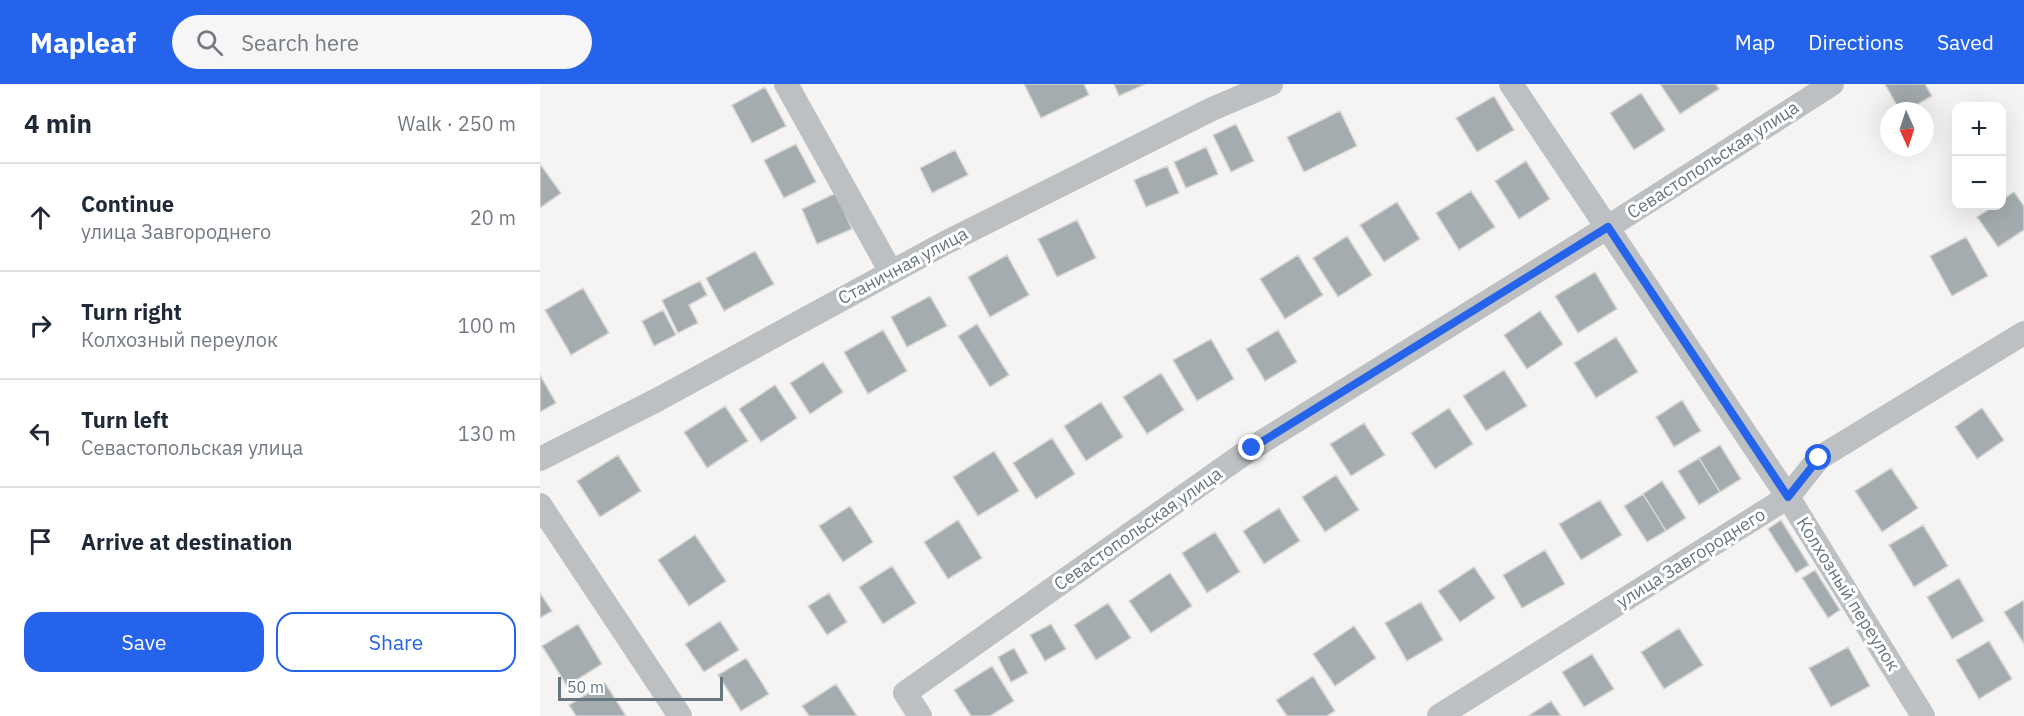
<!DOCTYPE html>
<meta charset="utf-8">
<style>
:root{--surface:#fff;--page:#f6f6f7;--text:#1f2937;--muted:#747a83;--line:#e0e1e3;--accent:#2563eb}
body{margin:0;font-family:"IBM Plex Sans",sans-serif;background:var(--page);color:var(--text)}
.controls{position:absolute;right:18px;top:18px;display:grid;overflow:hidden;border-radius:12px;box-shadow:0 6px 24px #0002}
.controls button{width:54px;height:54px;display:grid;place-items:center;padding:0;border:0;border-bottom:2px solid var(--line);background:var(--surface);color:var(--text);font:30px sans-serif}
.compass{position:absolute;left:1340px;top:18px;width:54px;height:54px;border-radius:50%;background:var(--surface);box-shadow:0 6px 24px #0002;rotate:177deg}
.scale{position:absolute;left:18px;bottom:15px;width:165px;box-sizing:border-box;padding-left:6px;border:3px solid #67777f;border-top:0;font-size:16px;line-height:21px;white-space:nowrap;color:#67777f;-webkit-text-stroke:4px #fff;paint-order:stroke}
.stop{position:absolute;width:18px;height:18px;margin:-14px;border:4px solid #2563eb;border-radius:50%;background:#fff}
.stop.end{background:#2563eb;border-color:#fff;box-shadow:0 2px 6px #0008}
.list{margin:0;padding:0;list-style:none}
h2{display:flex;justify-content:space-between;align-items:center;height:78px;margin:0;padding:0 24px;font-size:26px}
h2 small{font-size:20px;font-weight:400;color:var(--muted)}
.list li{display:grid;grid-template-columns:39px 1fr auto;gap:18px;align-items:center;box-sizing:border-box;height:108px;padding:0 24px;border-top:2px solid var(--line)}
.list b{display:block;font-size:22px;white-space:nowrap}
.list p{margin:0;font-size:20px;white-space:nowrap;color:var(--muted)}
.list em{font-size:20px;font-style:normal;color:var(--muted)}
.actions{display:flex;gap:12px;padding:18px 24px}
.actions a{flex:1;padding:14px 0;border:2px solid var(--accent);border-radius:18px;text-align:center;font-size:21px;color:var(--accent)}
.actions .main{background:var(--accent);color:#fff}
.icon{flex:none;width:33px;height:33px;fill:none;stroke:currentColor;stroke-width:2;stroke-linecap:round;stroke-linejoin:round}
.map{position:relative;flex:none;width:1484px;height:632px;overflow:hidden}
header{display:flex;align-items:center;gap:36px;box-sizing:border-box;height:84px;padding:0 30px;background:var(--accent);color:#fff}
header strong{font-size:28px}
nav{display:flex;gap:33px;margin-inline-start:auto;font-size:21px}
.search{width:420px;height:54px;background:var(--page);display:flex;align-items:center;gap:15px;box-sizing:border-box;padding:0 21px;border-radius:33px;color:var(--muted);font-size:22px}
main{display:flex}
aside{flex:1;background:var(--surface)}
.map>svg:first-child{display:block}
</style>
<header>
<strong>Mapleaf</strong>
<div class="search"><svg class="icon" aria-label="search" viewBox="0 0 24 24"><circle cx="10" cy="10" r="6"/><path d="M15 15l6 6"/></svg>Search here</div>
<nav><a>Map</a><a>Directions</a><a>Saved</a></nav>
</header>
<main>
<aside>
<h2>4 min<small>Walk · 250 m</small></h2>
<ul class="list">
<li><svg class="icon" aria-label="ahead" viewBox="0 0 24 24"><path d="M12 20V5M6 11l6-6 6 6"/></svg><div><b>Continue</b><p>улица Завгороднего</p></div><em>20 m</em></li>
<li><svg class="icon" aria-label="right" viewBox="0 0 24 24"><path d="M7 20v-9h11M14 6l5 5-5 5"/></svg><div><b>Turn right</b><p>Колхозный переулок</p></div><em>100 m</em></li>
<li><svg class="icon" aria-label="left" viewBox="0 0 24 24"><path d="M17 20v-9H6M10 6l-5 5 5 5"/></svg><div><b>Turn left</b><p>Севастопольская улица</p></div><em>130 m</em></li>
<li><svg class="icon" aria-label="arrive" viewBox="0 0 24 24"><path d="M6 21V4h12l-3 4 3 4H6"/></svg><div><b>Arrive at destination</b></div></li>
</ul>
<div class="actions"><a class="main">Save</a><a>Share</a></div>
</aside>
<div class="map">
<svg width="1484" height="632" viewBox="0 0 1484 632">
<rect width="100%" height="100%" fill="#f5f4f2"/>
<path fill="#a4acb0" stroke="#d6d6d4" stroke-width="1.5" d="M484 0H544L549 11 501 34Z
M574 0H605L579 12Z
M1120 0H1176L1179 5 1140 30Z
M1345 0H1385L1392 12 1366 27H1360Z
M225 3 246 42 212 59 192 21Z
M1101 9 1125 46 1094 66 1070 29Z
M954 12 974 46 937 68 916 34Z
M800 27 817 62 764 88 747 53Z
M696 40 714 77 691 88 673 51Z
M256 60 276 98 244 114 224 76Z
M666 63 678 90 646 104 634 78Z
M415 66 428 91 392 109 380 84Z
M986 77 1010 115 979 135 955 97Z
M0 80 21 109 0 124Z
M627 82 639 109 606 123 594 96Z
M931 107 955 143 919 166 896 129Z
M1474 108 1484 122V146L1458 163 1437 133 1454 122H1462V116Z
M296 109 312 145 277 160 262 125Z
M857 118 880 155 844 178 820 141Z
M537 136 556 174 517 193 498 155Z
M807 152 832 191 798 213 773 174Z
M1426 153 1448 192 1412 212 1390 172Z
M215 167 234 200 184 227 166 194Z
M467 171 489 211 450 233 428 193Z
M758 171 783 211 745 235 720 195Z
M1055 188 1077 225 1038 249 1015 212Z
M160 197 167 211 149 221 158 239 138 249 122 216Z
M43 204 69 249 31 271 5 226Z
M390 212 407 242 367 263 351 233Z
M123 226 136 251 114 262 102 237Z
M1000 227 1023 260 987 285 964 251Z
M437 240 469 291 450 303 418 252Z
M343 246 367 287 328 310 304 268Z
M738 246 757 278 725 297 706 265Z
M1076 253 1098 288 1056 314 1034 279Z
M671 255 694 295 657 317 633 276Z
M283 278 303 308 270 330 250 299Z
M964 286 987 322 946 347 923 312Z
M621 289 644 326 607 350 583 313Z
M0 291 16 319 0 328Z
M235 301 257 334 221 358 199 325Z
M1142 316 1161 347 1134 363 1116 333Z
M561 318 583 353 546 377 524 342Z
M185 322 208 357 167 384 144 348Z
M909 324 933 360 895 385 871 349Z
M1442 324 1464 356 1437 375 1415 343Z
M824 339 845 371 811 392 790 360Z
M512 354 535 390 496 415 473 379Z
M1180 361 1201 395 1180 408 1159 374Z
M454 367 479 407 438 432 413 393Z
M78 371 101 407 60 433 37 397Z
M1159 374 1180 408 1159 421 1138 387Z
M1351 384 1378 424 1342 448 1315 407Z
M796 391 819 426 785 448 762 413Z
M1122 397 1146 434 1126 447 1103 410Z
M1103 410 1126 447 1107 458 1084 422Z
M1060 416 1082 451 1041 476 1019 440Z
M310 422 333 458 303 478 279 442Z
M739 424 760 457 724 480 703 447Z
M418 436 442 474 408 495 384 458Z
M1241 436 1269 481 1256 489 1228 445Z
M1383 441 1408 482 1374 503 1349 461Z
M675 448 700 488 667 509 642 469Z
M155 451 186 497 149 522 118 476Z
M1005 466 1025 500 982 524 963 491Z
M352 482 376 519 343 540 319 503Z
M934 483 955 514 920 538 898 507Z
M1275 486 1300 526 1288 534 1262 494Z
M630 489 652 522 611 549 589 517Z
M1419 494 1444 537 1412 555 1387 513Z
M0 509 12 527 0 534Z
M289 509 307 538 287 551 268 522Z
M1484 516V560L1464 528Z
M881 518 903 556 867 577 845 539Z
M568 519 591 554 556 576 534 541Z
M180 537 199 566 164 588 145 560Z
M38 540 62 580 27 602 2 562Z
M511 540 526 565 505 577 490 551Z
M814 542 836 574 795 602 773 570Z
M1139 544 1163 581 1124 605 1101 568Z
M1449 557 1472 595 1439 615 1416 576Z
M1308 563 1330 602 1291 623 1269 584Z
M474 564 488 589 471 598 458 573Z
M1052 570 1074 605 1044 623 1022 588Z
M206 574 229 610 201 627 178 591Z
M452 582 474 617 450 632H431L414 606Z
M773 592 795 627 787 632H747L736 616Z
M65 599 86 632H36L29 621Z
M296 600 317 632H269L262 622Z
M1011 617 1021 632H988Z"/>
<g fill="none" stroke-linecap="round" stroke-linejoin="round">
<path stroke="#bcc0c3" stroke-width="24" d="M246 0 351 188
M971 0 1248 413 1383 632
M0 375 115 317 405 159 672 25 731 0
M0 421 140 632
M380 632 365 609 712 364 1068 143 1292 0
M899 632 1248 413 1279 374 1484 249"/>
</g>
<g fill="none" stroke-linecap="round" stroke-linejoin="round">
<path stroke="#2563eb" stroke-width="8" d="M712 364 1068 143 1248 413 1279 374"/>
</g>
<g text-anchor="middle" stroke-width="6" stroke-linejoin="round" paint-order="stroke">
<g font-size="18" fill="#67777f" stroke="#fff">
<text transform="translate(1173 76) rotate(-33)" y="6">Севастопольская улица</text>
<text transform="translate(363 182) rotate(-28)" y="6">Станичная улица</text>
<text transform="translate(598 445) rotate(-35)" y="6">Севастопольская улица</text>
<text transform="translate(1151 474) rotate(-32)" y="6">улица Завгороднего</text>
<text transform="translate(1308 510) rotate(58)" y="6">Колхозный переулок</text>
</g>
</g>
</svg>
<div class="controls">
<button>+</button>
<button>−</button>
</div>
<svg class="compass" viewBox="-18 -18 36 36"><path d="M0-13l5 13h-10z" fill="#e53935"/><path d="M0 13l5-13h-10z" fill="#747a83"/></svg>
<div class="scale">50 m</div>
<div class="stop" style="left:1279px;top:374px"></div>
<div class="stop end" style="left:712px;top:364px"></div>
</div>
</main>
